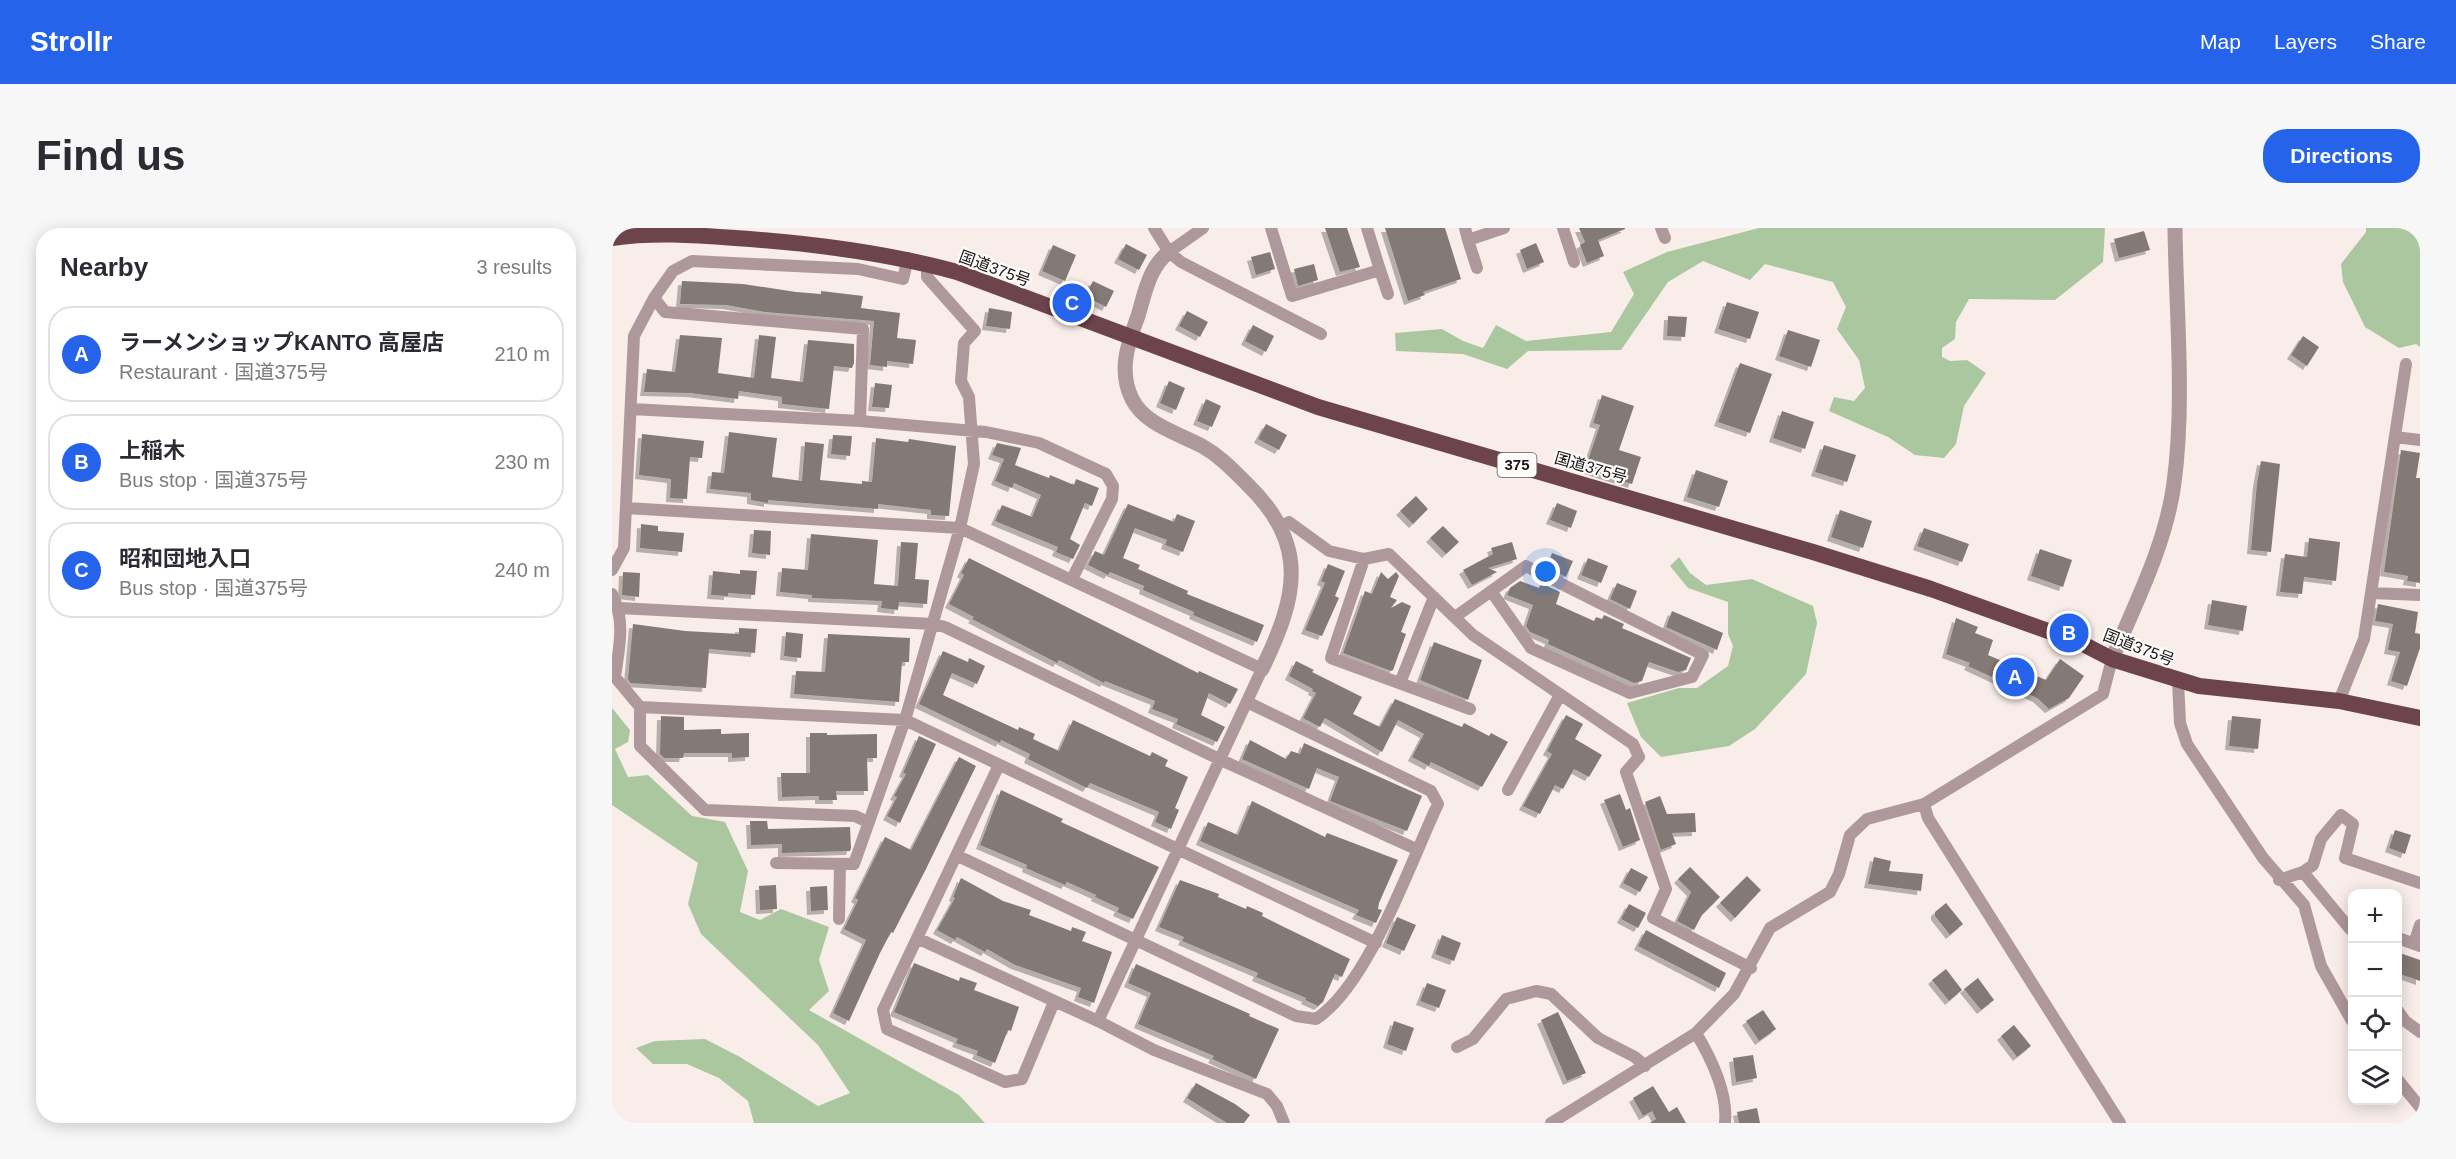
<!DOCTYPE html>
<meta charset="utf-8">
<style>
:root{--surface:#fff;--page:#f7f7f7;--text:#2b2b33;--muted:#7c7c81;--line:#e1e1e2;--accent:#2563eb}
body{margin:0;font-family:Arial,"Noto Sans JP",sans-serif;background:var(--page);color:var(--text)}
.controls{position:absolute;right:18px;bottom:18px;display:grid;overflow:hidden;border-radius:12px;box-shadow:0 3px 15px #0003}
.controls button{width:54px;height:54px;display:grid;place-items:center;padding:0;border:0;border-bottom:2px solid var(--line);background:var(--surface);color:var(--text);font:30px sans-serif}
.you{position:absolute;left:934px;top:344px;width:21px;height:21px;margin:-15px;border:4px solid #fff;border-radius:50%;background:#1a73e8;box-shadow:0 0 0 9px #1a73e833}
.badge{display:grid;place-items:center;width:39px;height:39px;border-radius:50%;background:var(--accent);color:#fff;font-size:20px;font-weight:700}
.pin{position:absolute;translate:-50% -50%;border:3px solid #fff;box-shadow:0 2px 6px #0006}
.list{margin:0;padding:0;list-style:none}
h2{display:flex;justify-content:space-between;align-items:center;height:78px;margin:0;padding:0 24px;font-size:26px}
h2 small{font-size:20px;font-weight:400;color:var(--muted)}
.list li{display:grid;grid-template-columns:39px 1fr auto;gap:18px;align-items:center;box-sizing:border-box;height:96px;margin:0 12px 12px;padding:0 12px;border:2px solid var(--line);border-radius:24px}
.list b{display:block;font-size:22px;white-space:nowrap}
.list p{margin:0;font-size:20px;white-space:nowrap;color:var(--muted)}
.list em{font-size:20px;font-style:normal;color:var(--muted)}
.icon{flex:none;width:33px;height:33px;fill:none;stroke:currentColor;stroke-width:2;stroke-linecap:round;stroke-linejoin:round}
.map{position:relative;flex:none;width:1808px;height:895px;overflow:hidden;border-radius:24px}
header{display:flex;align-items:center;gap:36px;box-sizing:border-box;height:84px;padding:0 30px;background:var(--accent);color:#fff}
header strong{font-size:28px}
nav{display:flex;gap:33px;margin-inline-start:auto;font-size:21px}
.intro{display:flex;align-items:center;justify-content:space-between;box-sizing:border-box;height:144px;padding:0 36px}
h1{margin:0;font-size:42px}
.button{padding:15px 27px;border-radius:24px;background:var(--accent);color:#fff;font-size:21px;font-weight:700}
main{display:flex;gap:36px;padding:0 36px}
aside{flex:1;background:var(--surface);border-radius:24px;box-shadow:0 3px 15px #0003}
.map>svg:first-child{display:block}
</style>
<header>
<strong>Strollr</strong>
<nav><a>Map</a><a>Layers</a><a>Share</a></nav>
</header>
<div class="intro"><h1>Find us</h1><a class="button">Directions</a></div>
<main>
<aside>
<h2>Nearby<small>3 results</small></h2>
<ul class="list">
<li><span class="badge">A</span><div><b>ラーメンショップKANTO 高屋店</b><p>Restaurant · 国道375号</p></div><em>210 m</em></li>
<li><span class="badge">B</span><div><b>上稲木</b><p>Bus stop · 国道375号</p></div><em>230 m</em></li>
<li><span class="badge">C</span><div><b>昭和団地入口</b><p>Bus stop · 国道375号</p></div><em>240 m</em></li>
</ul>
</aside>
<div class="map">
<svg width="1808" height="895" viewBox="0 0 1808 895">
<defs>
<filter id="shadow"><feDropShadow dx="-4" dy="4" stdDeviation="0" flood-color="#0004"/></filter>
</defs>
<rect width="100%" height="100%" fill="#f8ede8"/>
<path fill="#abc7a0" d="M1147 0H1493L1491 34 1443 72 1357 71 1344 94 1343 111 1330 120V129L1338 133 1355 132 1374 145 1352 178 1344 216 1332 230 1303 227 1276 209 1217 183 1222 169 1242 173 1253 160 1247 132 1225 101 1234 79 1221 54 1153 36 1138 52 1091 33 1056 54 1009 122 916 123 895 141 851 126 784 123 783 105 830 101 851 113 871 120 884 97 914 113 999 104 1022 66 1011 44 1055 24Z
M1754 0H1808V119L1804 116 1787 120 1753 99 1731 54 1729 36 1754 4Z
M1067 329 1078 345 1094 357 1140 351 1201 378 1205 395 1194 446 1143 501 1117 518 1049 529 1029 509 1015 475 1067 460H1085L1116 438 1121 418 1116 406V374L1076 360 1058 338Z
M0 480 18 502 16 514 3 521 16 549 36 547 80 588 113 594 136 643 128 684 148 692 169 681 217 699 207 732 217 763 197 782 347 867 373 895H142L136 873 107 850 75 836H41L24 820 43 813 93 811 128 829 206 878 238 865 206 817 89 706 76 676 86 635 0 577Z"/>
<path fill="#837975" filter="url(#shadow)" d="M713 0H735L748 39 728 44Z
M773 0H833L849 51 811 64 813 67 796 73Z
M967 0H1013V1L986 12 992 28 975 35 968 17 973 14Z
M1532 3 1538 22 1507 30 1502 11Z
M924 15 932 34 915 41 908 22Z
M514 16 535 27 527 42 506 31Z
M441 17 464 27 453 53 430 43Z
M658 24 663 41 644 47 639 29Z
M702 36 706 52 686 58 682 41Z
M70 53 131 56 184 64 209 66V63L251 68 249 80 288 85 285 110 304 112 301 136 275 133V139L258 137 262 93 153 84 114 77 68 76Z
M481 53 502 63 494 79 473 68Z
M1115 74 1147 84 1138 111 1106 101Z
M377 80 400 84 398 101 374 98Z
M575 83 596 94 588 109 567 98Z
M1056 88 1075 89 1073 109 1055 108Z
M641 97 662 108 654 124 633 113Z
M1176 102 1208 112 1199 139 1167 128Z
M68 107 110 110 106 145 142 150 147 107 164 109 159 150 191 154 196 112 242 116V135L240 140 222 138 217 181 170 176V169L127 163 126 171 78 165 32 164 35 141 63 144Z
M1691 108 1707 119 1695 138 1679 127Z
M1128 135 1160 146 1138 205 1106 194Z
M557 153 573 160 564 182 548 175Z
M263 155 280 157 277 180 260 179Z
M990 167 1022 178 1007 222 1029 229 1020 256 973 241 988 197 981 195Z
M594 171 609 178 600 199 585 193Z
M1170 183 1202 194 1193 221 1161 210Z
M654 196 675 207 667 222 646 211Z
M117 204 165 210 160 249 190 253 193 214 212 216 208 252 250 256V253L260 254 264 210 296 214 297 211 344 218 337 288 319 287V282L266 276V281L156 272V275L139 272V265L98 261 100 244 112 245Z
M30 206 92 213 90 230 78 229 75 271 58 270 59 251 27 247Z
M221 207 240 208 238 228 219 226Z
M385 215 409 220 403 237 437 250 438 247 462 257 464 251 487 260 480 278 473 275 458 311 468 317 461 331 444 324 446 319 383 293 390 277 420 289 429 267 402 255 400 260 383 253 392 231 380 227Z
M1212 217 1244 227 1235 254 1203 244Z
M1789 222 1808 225 1804 250H1808V355L1795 353 1796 348 1772 344Z
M1649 233 1668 236 1659 324 1639 322 1645 255Z
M1084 242 1116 253 1107 279 1075 269Z
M804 268 816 281 801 296 788 283Z
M945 275 965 283 959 300 938 292Z
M516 276 562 294 565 286 583 293 571 324 553 317 555 312 523 300 511 330 528 337 526 341 576 363 575 366 652 397 645 414 581 387 582 384 531 362 532 358 498 344 496 347 476 337 483 323 492 327Z
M1228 282 1260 293 1251 320 1219 309Z
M29 296 46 298V303L72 305 70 324 28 320Z
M831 298 847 314 834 326 818 310Z
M1312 300 1357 316 1350 334 1305 318Z
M142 302 159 303 158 327 140 325Z
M199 306 266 312 262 356 286 358 289 314 306 315 303 351 317 352 315 376 287 374 286 382 269 380 270 373 200 370V367L168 364 170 340 196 342Z
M1697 310 1728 314 1724 353 1692 349 1690 366 1668 364 1673 326 1695 329Z
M900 314 905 331 876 340 885 344 860 357 851 342 881 326 879 320Z
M1428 321 1460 332 1451 359 1419 348Z
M940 325 961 333 954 349 935 339Z
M357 330 586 445 587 443 626 461 618 476 597 465 589 487 613 499 605 514 564 496 566 491 540 481 543 473 493 453 492 455 447 432 445 435 360 391 362 389 337 376 352 347 349 345Z
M976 330 996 338 989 355 969 347Z
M716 336 733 343 723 368 727 370 710 408 693 402 713 355 709 353Z
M128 342 145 343 143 367 116 365V368L99 367 101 343 128 346Z
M11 344 28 345 27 369 10 367Z
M769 344 776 351 784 344 787 348 778 369 785 372 779 380 790 374 799 378 789 404 794 406 781 442 779 443 731 425 753 363 760 366Z
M908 353 927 360 929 355 948 364 944 376 982 393 984 389 990 391 992 387 1012 396 1010 400 1079 430 1074 442 1066 444 1037 434 1030 453 1022 455 936 416 937 412 918 404 914 398 921 377 895 367 898 360Z
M1005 355 1025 363 1018 381 998 371Z
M1600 372 1635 378 1631 403 1596 397Z
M1766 376 1806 384 1803 405 1808 406V420L1795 458 1779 453 1788 424 1776 422 1781 396 1763 393Z
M1060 383 1111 405 1105 422 1054 399Z
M1344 390 1366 399 1363 405 1381 412 1376 427 1434 452 1448 431 1472 448 1457 470 1437 481 1425 470 1356 438 1358 435 1334 426Z
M21 396 73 403 127 406V400L145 401 143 425 97 421 94 460 18 455 16 451Z
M174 404 191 406 189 430 172 428Z
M216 406 298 410 297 434H290L287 474 182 466 184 443 213 444Z
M822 414 870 432 856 472 808 452Z
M331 423 356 434 357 430 373 438 365 456 340 445 331 467 406 502 407 499 423 506 421 511 447 523 461 492 538 528 540 524 556 532 553 538 576 549 563 580 567 582 559 601 543 594 547 584 478 555 475 560 416 531 418 526 389 512 388 515 307 476Z
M684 433 702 442 700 444 750 469 741 486 768 499 783 471 850 499 852 495 877 508 879 505 896 514 870 559 819 534 817 538 800 529 812 506 786 492 770 524 713 490 708 499 691 490 704 465 700 463 701 461 677 448Z
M954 487 971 496 963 511 990 527 977 549 962 541 951 561 943 557 928 586 911 578 940 526 935 523Z
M49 488 72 489V502L109 501V506L137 505V529L120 530V525H72L71 530H52L48 526Z
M1620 488 1649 491 1646 521 1617 518Z
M198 505H215V507L265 506V530H255L256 563H224L225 572H207V568L170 569 169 545H198Z
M307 508 324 516 288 595 275 588 285 569 282 568 294 546 291 545Z
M638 512 674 531 679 523 688 526 692 515 810 568 795 603 718 573 727 549 705 540 697 561 630 531Z
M347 529 364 538 314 641 281 705 279 704 268 725 237 793 221 785 254 712 232 701 246 672 243 670 273 609 299 622Z
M389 562 451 591 449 594 547 639 521 691 505 684 507 680 483 669 484 667 455 654 453 657 425 645 414 640 415 637 368 617Z
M1008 566 1014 582 1018 580 1028 612 1011 619 992 572Z
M1048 568 1055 586 1083 585 1084 604 1060 605 1064 616 1049 622 1033 574Z
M640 573 713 609 715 605 786 632 767 675 766 681 770 682 764 695 744 687 747 682 588 613 596 594 626 607Z
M138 593H155L156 601 238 599 239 620 238 623 170 625V616L139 617Z
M1783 602 1799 607 1793 626 1777 620Z
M1262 629 1279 633 1277 643 1311 646 1309 663 1256 656Z
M1078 639 1108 669 1090 687 1082 702 1065 693 1079 664 1066 651Z
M1019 640 1036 649 1028 664 1011 655Z
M1135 648 1149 662 1123 690 1108 675Z
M349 650 391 673 419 682 417 687 459 703 460 699 474 704 470 713 500 724 482 775 466 769 469 760 403 737 375 721 373 724 345 709 343 712 325 702 343 670 341 669Z
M568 652 607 666 606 669 634 681 635 678 651 685 650 688 672 699 738 731 730 749 723 746 711 774 706 778 693 772 694 770 644 749 646 745 570 713 572 709 547 699Z
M164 657 165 681 148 682 147 658Z
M215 658 216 682 199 683 198 659Z
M1334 675 1351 696 1338 707 1323 688V684Z
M1017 676 1034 685 1026 700 1009 691Z
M785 689 804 697 792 723 774 715Z
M1034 702 1114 745 1107 760 1026 718Z
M830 707 849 715 842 733 823 726Z
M1785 724 1808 732V753L1785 745Z
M302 735 347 753 348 749 365 755 362 762 407 779 399 803 396 802 383 835 364 827 366 823 344 815 346 811 282 784Z
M524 736 638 786 637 788 667 801 644 851 600 831 602 828 526 796 539 765 516 755Z
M1334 741 1350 762 1337 773 1320 752Z
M1366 750 1382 772 1369 782 1352 761Z
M815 755 834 762 827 780 808 773Z
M1151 782 1164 801 1147 813 1134 793Z
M946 784 974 845 955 853 929 792Z
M782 793 802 800 794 823 775 816Z
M1402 797 1419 818 1405 829 1389 808Z
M1141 827 1145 850 1124 854 1121 830Z
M584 855 623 876 638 887 632 895H615L575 870Z
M1041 858 1057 884 1065 879 1074 895H1038L1044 891 1040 883 1031 888 1021 870Z
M1145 880 1148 895H1127L1125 884Z"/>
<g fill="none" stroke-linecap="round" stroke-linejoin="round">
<path stroke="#af989b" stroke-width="12" d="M542 0 557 24 569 34 709 106
M659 0 680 68 768 42 755 0
M853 0 856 12 892 0
M951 0 962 34
M1049 0 1053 10
M856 12 865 40
M557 24 591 0
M768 42 776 66
M42 70 53 84 251 101 248 193
M19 181 248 193 374 204 427 215 494 246 501 258 500 271 460 351
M1783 209 1808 212
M14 280 348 300 650 441 486 793
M669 298 677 294 717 323 752 331
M0 342 12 320 22 108 42 70 61 43 80 33 246 41 291 51 296 30
M1759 365 1808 367
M0 366C14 393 7 420 3 449L28 479V518L93 582 243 588 256 594
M7 380 321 396 333 399 609 532 804 621
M843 389 914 338 1091 427 1080 449 1018 465 919 420 879 363
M1566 453 1568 495 1575 516 1651 630 1692 677 1709 738 1740 793
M788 455 822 369
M1727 473 1752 411 1794 136
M28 479 293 492 764 715
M858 481 719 430 752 331 777 326 861 407 1021 516 1027 529 1014 544 1054 661 1041 690 1139 740
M387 537 271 782 275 801 393 854 410 851 442 774
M896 562 948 467
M1312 576 1316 590 1508 895
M346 628 684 788 704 791C757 756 798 635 826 576L819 563 635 474
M164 635 242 636 293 492 348 300 362 236 357 169 349 153 352 115 363 103 315 49V36
M1691 644 1701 637 1709 611 1729 587 1741 596 1733 630 1808 655
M1667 652 1691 644 1738 701
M227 691 228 637
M1786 710 1808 718
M307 711 486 793 542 822 655 866 665 878 672 895
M1802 716 1808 697
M1786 783 1793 793 1808 804
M1084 805C1099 830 1116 865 1113 895
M845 819 861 811 894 771 924 763 939 766 986 810 1023 829 1033 838
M1786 852 1808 879
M939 895 1084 805 1122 766 1158 700 1218 664 1227 646 1238 607 1255 591 1312 576 1491 466 1500 431"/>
<path stroke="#af989b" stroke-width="15" d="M557 24C537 39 533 65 526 88 516 115 506 143 520 171 533 197 566 205 590 218 608 228 621 242 635 256 698 317 685 369 650 441
M1500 431C1524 374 1554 316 1562 255 1573 174 1564 83 1563 0"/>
<path stroke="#6e444b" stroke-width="16" d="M0 10C41 4 82 7 123 10 199 15 272 24 345 44L706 179 1201 324 1319 361 1467 414 1500 431 1587 458 1727 473 1808 490"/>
</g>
<g text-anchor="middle" stroke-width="4.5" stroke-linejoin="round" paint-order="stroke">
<rect fill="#fefcfb" stroke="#5e5b5a" stroke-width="1.5" x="885.5" y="225" width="39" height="24" rx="4.5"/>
<g font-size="15" font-weight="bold" fill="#1a1615">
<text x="905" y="242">375</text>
</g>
<g font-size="16" fill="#1a1615" stroke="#fefcfb">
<text transform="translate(383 40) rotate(20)" y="6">国道375号</text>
<text transform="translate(979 239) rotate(16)" y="6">国道375号</text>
<text transform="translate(1527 419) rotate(21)" y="6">国道375号</text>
</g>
</g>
</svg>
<div class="controls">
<button>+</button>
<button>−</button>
<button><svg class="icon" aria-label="locate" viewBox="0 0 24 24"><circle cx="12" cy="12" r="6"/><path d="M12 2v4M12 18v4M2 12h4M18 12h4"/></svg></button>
<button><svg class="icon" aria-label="layers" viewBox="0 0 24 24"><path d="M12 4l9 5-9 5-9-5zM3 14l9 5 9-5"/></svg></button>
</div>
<div class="you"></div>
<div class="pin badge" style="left:1403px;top:449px">A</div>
<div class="pin badge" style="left:1457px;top:405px">B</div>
<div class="pin badge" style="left:460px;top:75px">C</div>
</div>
</main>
